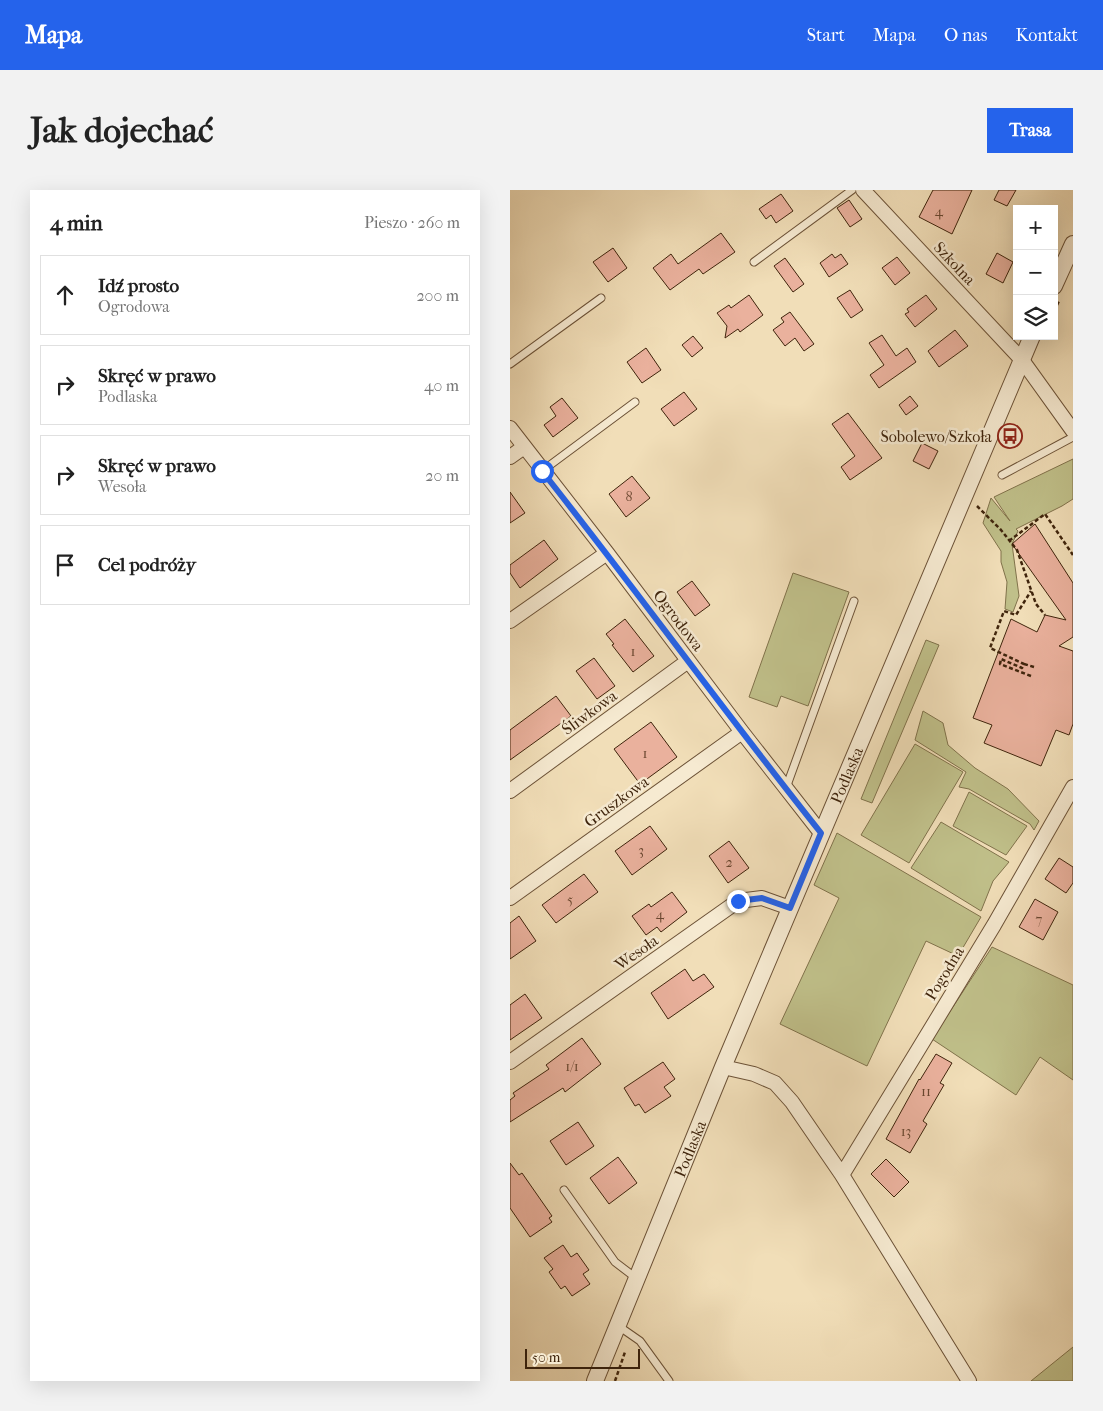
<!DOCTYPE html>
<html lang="pl">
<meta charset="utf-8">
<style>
:root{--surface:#fff;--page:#f2f2f2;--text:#222;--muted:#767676;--line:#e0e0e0;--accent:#2563eb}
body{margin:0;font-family:"IM FELL French Canon",serif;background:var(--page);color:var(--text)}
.controls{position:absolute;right:15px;top:15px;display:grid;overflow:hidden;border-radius:0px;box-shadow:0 5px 20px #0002}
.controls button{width:45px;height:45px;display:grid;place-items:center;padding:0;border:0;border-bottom:1px solid var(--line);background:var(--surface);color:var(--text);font:25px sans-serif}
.scale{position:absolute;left:15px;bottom:12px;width:115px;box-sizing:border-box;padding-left:5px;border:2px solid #3f240c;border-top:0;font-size:14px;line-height:18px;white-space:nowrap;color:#3f240c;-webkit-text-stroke:4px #f6ead1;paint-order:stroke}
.stop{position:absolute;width:15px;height:15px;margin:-11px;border:4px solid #2563eb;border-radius:50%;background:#fff}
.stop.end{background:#2563eb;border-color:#fff;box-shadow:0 1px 5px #0008}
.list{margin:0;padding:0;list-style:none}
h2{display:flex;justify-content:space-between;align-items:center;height:65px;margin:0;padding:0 20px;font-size:21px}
h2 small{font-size:16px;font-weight:400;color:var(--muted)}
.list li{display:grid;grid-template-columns:32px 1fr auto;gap:15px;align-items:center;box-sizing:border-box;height:80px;margin:0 10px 10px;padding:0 10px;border:1px solid var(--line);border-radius:0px}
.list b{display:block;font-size:19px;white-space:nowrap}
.list p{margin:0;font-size:16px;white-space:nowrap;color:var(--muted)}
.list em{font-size:16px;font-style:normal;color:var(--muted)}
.icon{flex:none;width:28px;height:28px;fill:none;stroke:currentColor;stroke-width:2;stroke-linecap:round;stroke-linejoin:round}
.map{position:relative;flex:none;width:563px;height:1191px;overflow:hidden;border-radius:0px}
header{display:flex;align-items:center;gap:30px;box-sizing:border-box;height:70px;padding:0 25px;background:var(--accent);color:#fff}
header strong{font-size:24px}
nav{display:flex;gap:28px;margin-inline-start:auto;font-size:18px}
.intro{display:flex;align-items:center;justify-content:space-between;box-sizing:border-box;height:120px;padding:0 30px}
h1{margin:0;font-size:35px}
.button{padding:12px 22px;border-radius:0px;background:var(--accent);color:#fff;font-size:18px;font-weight:700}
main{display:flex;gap:30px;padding:0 30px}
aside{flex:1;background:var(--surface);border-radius:0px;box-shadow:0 5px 20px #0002}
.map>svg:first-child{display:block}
</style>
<header>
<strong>Mapa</strong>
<nav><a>Start</a><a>Mapa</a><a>O nas</a><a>Kontakt</a></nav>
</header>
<div class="intro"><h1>Jak dojechać</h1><a class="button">Trasa</a></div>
<main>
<aside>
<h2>4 min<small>Pieszo · 260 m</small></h2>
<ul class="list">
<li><svg class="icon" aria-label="ahead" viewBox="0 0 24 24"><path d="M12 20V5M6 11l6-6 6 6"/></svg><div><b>Idź prosto</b><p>Ogrodowa</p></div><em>200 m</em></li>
<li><svg class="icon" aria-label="right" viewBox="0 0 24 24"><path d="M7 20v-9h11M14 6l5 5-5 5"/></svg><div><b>Skręć w prawo</b><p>Podlaska</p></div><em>40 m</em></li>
<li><svg class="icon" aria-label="right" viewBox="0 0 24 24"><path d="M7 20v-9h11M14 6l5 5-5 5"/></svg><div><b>Skręć w prawo</b><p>Wesoła</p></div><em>20 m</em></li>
<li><svg class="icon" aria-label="arrive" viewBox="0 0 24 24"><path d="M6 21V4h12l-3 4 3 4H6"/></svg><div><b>Cel podróży</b></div></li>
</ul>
</aside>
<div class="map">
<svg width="563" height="1191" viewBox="0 0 563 1191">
<rect width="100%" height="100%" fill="#f1deb8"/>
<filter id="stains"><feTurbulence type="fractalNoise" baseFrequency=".004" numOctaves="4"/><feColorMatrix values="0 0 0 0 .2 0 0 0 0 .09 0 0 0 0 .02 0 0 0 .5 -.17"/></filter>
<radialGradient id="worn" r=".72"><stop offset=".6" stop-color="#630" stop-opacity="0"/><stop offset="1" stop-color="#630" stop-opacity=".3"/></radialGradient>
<path fill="#c0c08a" stroke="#80724b" d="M563 269V309L552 316 506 339 508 341 502 354 509 406 503 422 495 419 497 392 491 372V361L473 333 481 308 500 331 484 307Z
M283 383 339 402 298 516 271 506 267 517 239 507Z
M416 450 429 455 362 613 351 609Z
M413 521 433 533 438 555 465 578 498 599 529 631 524 640 520 634 459 599 449 597 456 582 405 550Z
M405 554 453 582 399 673 351 645Z
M459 602 517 636 496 665 443 636Z
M431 632 499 672 483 691 471 721 401 678Z
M327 643 471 727 448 766 416 751 357 876 270 834 329 708 304 695Z
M482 757 563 795V890L530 867 506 905 422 849Z
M563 1157V1191H521Z"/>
<path fill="#eab19d" stroke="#3f240c" d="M423 0H462L442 44 409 27Z
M489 0H506L497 16 484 10Z
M271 4 283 21 266 33 261 25 256 29 249 19Z
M339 10 352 29 340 37 327 18Z
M211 43 225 62 193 84 189 79 160 100 143 78 161 64 168 74Z
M103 58 117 78 98 92 83 72Z
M487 63 503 72 493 93 476 84Z
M322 64 325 68 331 64 338 74 319 87 310 73Z
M387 67 400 83 385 95 372 78Z
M275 68 294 94 283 102 264 76Z
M340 100 353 120 341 128 327 108Z
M239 105 253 125 230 142 228 139 215 148 217 136 207 123 219 115 221 118Z
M416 105 427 119 405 137 395 124 399 122 397 119Z
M280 122 304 154 294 161 285 148 275 156 263 140 274 132 271 128Z
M445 140 458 156 429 177 418 161Z
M372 145 386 166 397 158 406 172 369 198 360 185 374 175 359 153Z
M183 146 193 158 182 167 172 155Z
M136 158 151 180 132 193 117 172Z
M174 202 187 219 164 236 151 219Z
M400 206 408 216 396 225 389 215Z
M52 208 68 228 43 247 34 235 46 226 40 217Z
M338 223 372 268 340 290 331 277 345 266 322 234Z
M412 253 428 261 419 279 403 271Z
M122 286 140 308 116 327 99 304Z
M0 302 15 323 0 333Z
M525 334 563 393V447L549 456 563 461V534L559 545 546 540 531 576 474 553 482 535 463 528 501 429 527 442 535 425 556 430 502 354Z
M34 350 48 369 10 398 0 383V375Z
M182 391 200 415 185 426 167 402Z
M115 429 144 466 123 482 102 455 104 454 96 444Z
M84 468 105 496 87 509 66 481Z
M46 506 61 526 0 570V540Z
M141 532 167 567 130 594 104 559Z
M140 636 157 659 122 685 105 661Z
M219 651 239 678 218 693 199 666Z
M549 668 563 677V693L556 703 535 689Z
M74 684 88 702 46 733 32 715Z
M162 702 177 722 151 742 147 737 136 745 122 726 139 714 141 717Z
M525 709 548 722 533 750 509 737Z
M9 726 26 751 0 769V733Z
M175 779 183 791 194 784 204 797 158 829 141 803Z
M15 804 32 828 0 850V815Z
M72 848 91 874 55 902 53 898 0 932V910L5 906 3 903 39 879 36 875Z
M426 864 442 873 430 893 434 895 413 931 417 934 400 963 376 949 409 889 410 890Z
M153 872 165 889 154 897 161 906 135 923 129 914 125 916 114 898Z
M68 932 84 956 56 975 40 951Z
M108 967 127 993 99 1014 80 988Z
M376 969 399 992 384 1007 361 984Z
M0 973 9 985 12 983 42 1026 39 1028 42 1032 20 1047 0 1018Z
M53 1055 61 1067 67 1063 79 1080 73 1084 80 1094 62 1106 55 1096 51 1099 39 1082 43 1079 34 1068Z"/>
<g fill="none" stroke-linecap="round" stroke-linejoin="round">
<defs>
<path id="service" d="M244 72 342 0
M0 174 91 108
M32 281 125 212
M492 285 563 247
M276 598 344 411
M54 1000 105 1072 126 1088
M107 1135 130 1151 159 1191"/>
<path id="minor" d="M353 0 512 170 563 241
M0 238 97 363 232 542 311 643
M0 267 14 257
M0 431 97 363
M0 601 178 471
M0 708 232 542
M0 872 228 711 252 708 280 718
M213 877 244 884 265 893 282 912 332 985 459 1191
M332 985 484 735 563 597"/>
<g id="tertiary">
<path d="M544 96 563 54"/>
<path id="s1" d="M85 1191 213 877 522 146"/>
</g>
</defs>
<use href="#service" stroke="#6c5237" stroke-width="9"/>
<use href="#minor" stroke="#6c5237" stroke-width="16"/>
<use href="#tertiary" stroke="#6c5237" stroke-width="18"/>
<path stroke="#3f240c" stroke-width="2.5" stroke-dasharray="4 2.5" stroke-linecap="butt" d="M544 121 549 111
M467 316 491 340 507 360 526 414 535 425
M499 351 535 324 563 365
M514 474 524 477
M521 486 490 474 491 469 512 478 514 474 480 458 494 421 506 425 521 401
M105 1191 115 1162"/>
<use href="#service" stroke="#f6ead1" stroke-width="7"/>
<use href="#minor" stroke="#f6ead1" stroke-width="14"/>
<use href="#tertiary" stroke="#f6ead1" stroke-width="16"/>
</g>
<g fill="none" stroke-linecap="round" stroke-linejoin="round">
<path stroke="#2563eb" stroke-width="6" d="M32 281C127 401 216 524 311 643L280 718 252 708 228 711"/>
</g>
<defs>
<symbol id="bus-ring" viewBox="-11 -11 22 22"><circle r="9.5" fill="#f6ead1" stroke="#8f2418" stroke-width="1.5"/><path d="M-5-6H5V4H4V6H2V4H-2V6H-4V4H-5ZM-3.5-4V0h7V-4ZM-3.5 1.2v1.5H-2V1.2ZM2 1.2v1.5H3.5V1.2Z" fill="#8f2418"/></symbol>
</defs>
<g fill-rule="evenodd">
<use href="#bus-ring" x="486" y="232" width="28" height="28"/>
</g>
<g text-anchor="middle" stroke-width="5" stroke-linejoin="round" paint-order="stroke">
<g font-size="14" fill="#6a4730">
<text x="429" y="26">4</text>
<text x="119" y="311">8</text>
<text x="123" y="466">1</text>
<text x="135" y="568">1</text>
<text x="131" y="665">3</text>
<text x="219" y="677">2</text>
<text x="60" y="714">5</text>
<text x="150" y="729">4</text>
<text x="529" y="734">7</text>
<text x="62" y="881">1/1</text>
<text x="416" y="906">11</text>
<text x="396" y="946">13</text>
</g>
<g font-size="16" fill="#3f240c" stroke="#f6ead1">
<text transform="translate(445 73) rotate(47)" y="6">Szkolna</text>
<text transform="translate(169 430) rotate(53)" y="6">Ogrodowa</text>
<text transform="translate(79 522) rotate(-36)" y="6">Śliwkowa</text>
<text dy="6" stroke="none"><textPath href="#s1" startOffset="656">Podlaska</textPath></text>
<text transform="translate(106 611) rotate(-36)" y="6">Gruszkowa</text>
<text transform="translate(126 762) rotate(-35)" y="6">Wesoła</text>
<text transform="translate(434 783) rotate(-59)" y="6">Pogodna</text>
<text dy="6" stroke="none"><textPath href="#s1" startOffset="251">Podlaska</textPath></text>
</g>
<g font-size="16" fill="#3f240c" stroke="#f6ead1" text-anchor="end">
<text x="482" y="252">Sobolewo/Szkoła</text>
</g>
</g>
<rect width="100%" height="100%" filter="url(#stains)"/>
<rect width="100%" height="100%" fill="url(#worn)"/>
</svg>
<div class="controls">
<button>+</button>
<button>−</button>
<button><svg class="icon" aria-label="layers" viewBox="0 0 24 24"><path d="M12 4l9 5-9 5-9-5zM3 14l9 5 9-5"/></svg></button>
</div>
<div class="scale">50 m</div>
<div class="stop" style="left:32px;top:281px"></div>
<div class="stop end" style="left:228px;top:711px"></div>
</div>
</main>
